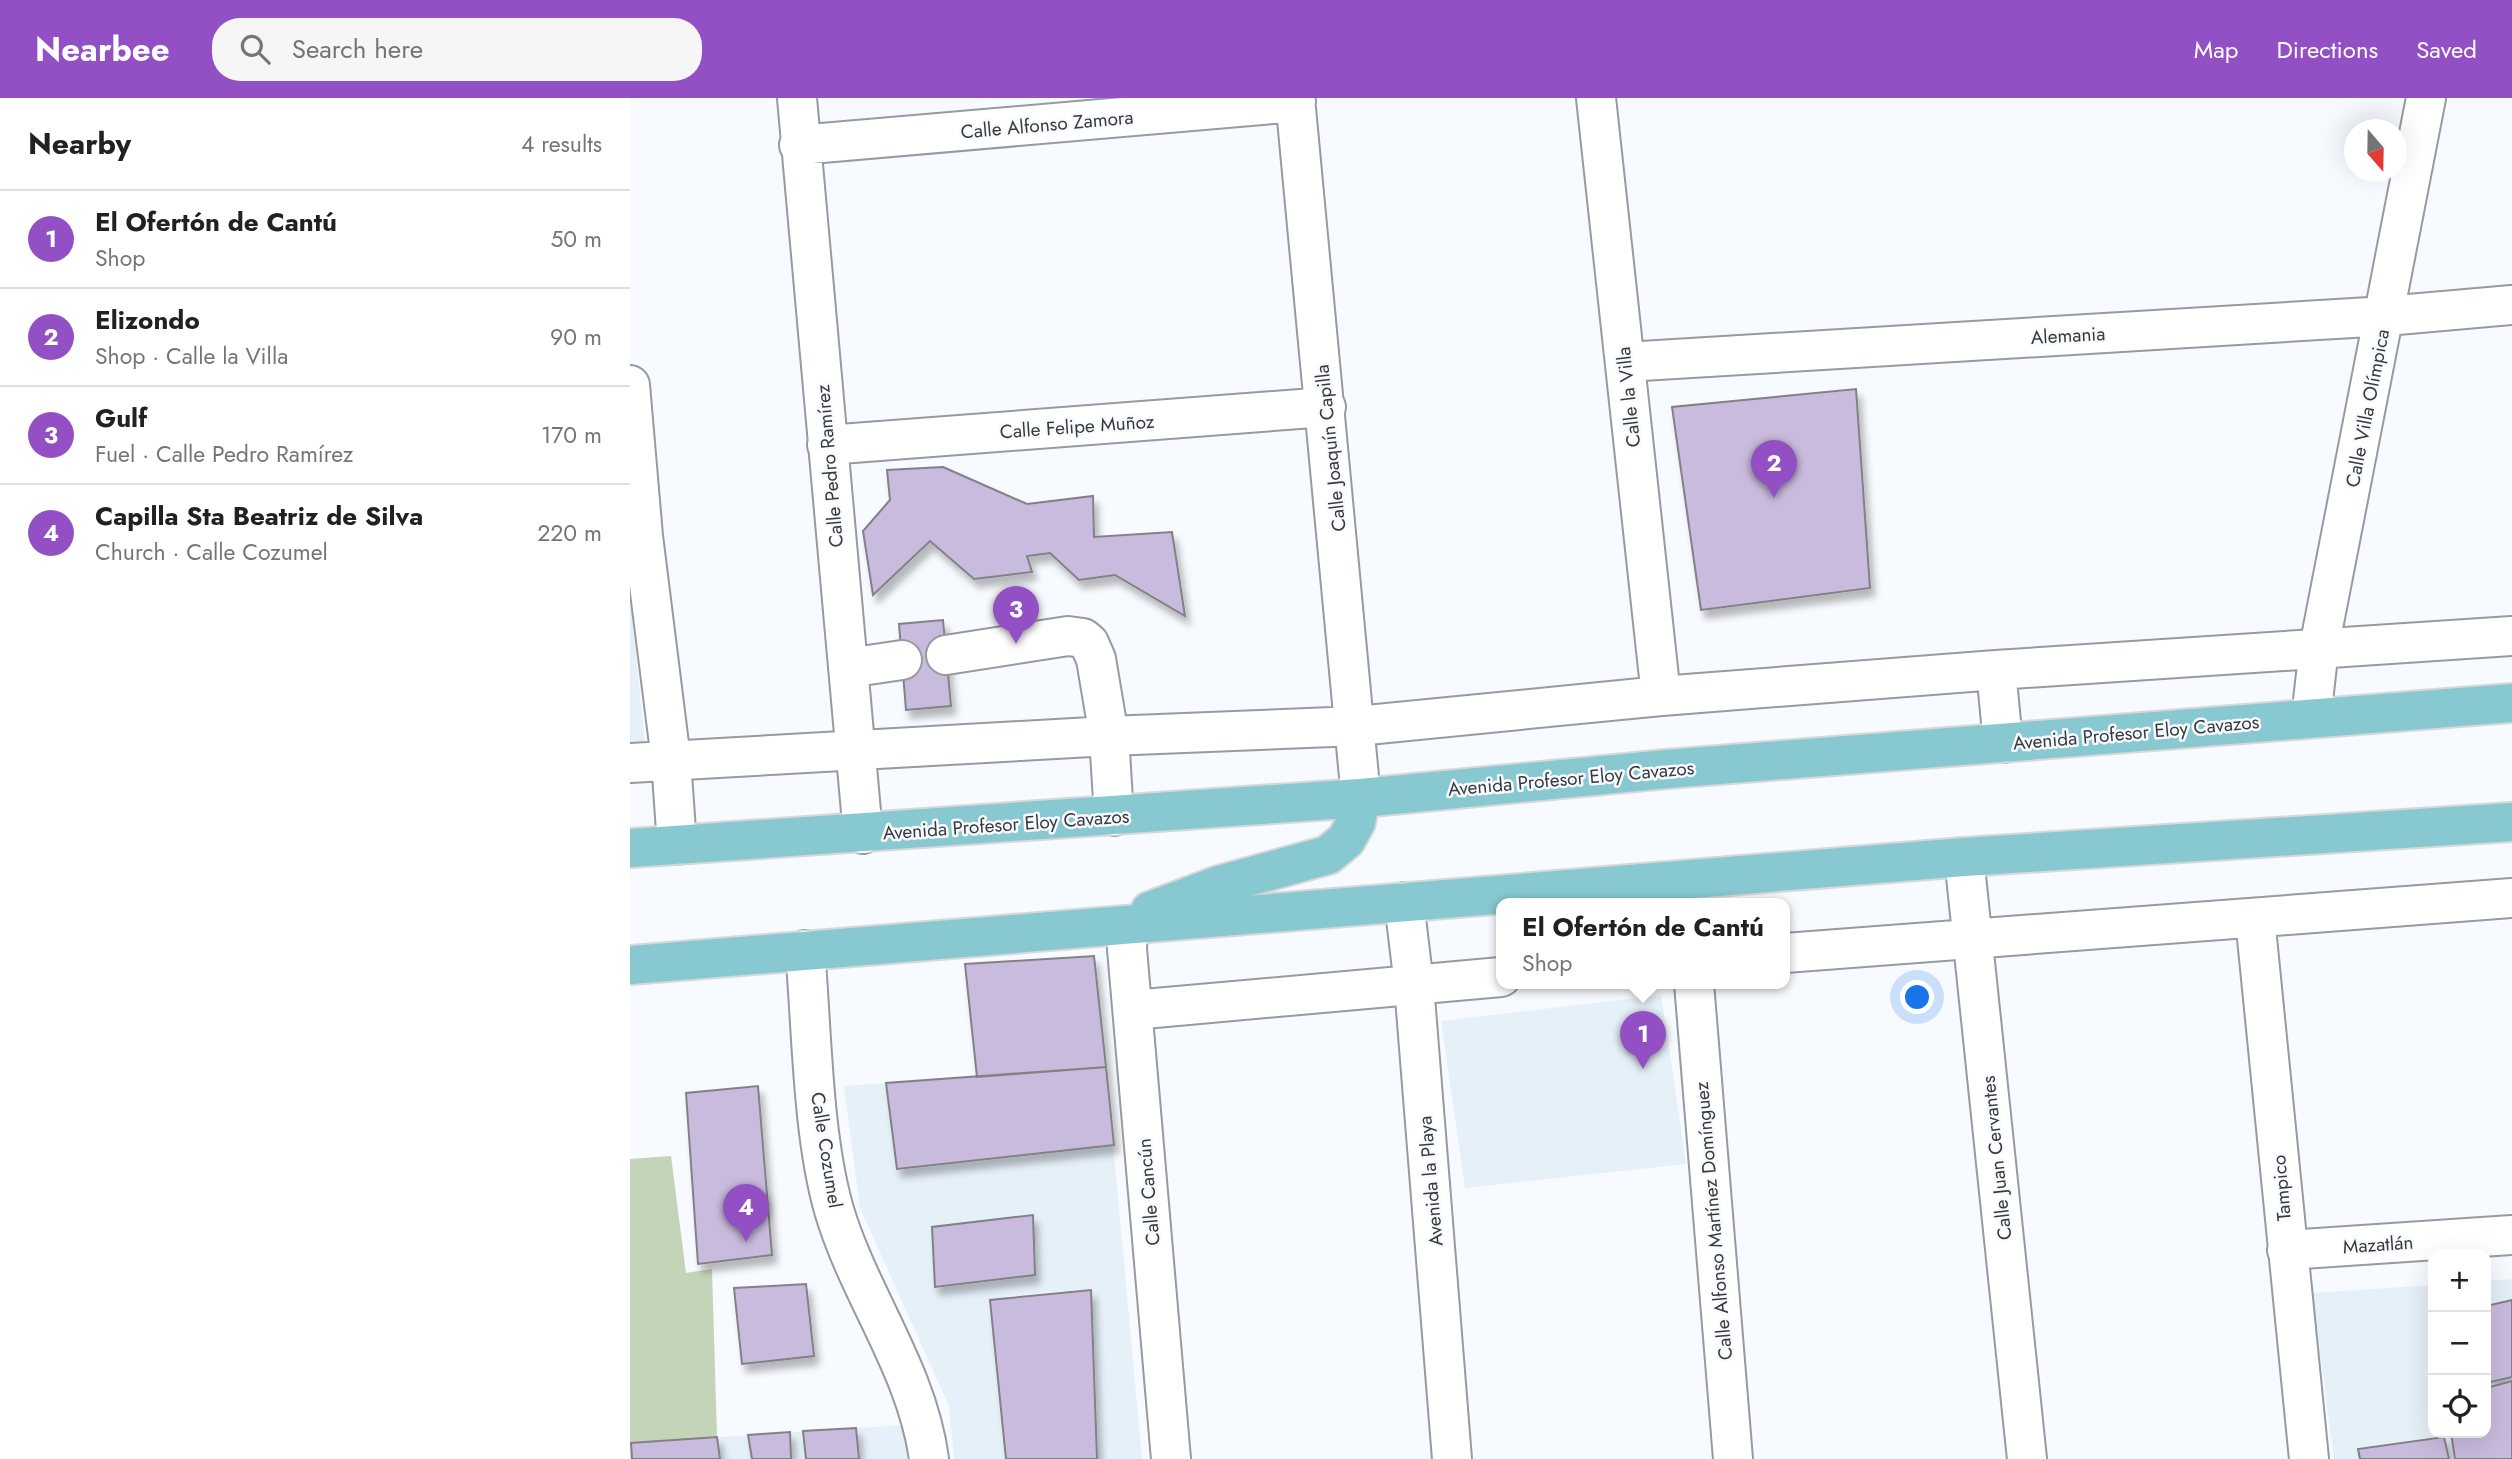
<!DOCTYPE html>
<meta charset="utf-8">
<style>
:root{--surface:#fff;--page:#f6f6f6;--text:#202124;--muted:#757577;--line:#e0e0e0;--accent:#9350c5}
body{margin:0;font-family:Jost,sans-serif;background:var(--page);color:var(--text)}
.controls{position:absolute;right:21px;bottom:21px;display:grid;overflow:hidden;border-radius:14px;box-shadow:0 7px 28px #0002}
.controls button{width:63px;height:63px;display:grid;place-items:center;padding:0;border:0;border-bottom:2px solid var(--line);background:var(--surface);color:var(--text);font:35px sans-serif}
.compass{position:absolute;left:1714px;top:21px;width:63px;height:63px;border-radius:50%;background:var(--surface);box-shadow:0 7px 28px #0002;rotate:160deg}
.you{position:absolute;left:1288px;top:900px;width:24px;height:24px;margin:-18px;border:5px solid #fff;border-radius:50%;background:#1a73e8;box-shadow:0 0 0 10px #1a73e833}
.badge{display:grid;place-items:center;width:46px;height:46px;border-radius:50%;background:var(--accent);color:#fff;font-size:23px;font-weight:700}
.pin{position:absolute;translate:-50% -58px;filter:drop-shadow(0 2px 4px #0008)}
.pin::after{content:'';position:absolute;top:37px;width:24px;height:21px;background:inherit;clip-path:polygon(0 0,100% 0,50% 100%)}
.popup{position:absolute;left:866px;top:800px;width:294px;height:91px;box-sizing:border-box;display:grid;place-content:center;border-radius:14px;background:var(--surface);filter:drop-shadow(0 2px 5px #0005);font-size:23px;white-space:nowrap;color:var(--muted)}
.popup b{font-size:26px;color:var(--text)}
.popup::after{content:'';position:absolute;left:50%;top:100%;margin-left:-14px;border:14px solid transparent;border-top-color:var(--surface)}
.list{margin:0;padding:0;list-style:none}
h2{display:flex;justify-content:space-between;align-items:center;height:91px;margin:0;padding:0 28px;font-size:30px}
h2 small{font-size:23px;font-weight:400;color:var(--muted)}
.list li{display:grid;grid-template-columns:46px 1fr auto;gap:21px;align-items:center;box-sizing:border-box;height:98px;padding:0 28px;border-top:2px solid var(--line)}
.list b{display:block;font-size:26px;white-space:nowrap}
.list p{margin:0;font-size:23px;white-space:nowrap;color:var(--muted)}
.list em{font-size:23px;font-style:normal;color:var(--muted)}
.icon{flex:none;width:38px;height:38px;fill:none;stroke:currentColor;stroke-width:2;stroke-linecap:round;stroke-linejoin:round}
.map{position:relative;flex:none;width:1882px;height:1361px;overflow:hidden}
header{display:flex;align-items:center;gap:42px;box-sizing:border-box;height:98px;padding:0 35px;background:var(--accent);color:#fff}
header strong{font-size:33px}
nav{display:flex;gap:38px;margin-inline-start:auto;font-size:24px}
.search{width:490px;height:63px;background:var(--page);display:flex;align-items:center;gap:18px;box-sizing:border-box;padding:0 24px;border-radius:28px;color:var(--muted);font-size:26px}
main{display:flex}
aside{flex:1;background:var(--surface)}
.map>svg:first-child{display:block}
</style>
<header>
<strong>Nearbee</strong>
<div class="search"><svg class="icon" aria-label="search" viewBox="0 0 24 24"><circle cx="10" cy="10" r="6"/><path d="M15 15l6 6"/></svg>Search here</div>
<nav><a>Map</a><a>Directions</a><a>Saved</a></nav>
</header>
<main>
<aside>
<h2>Nearby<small>4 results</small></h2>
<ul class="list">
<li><span class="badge">1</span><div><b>El Ofertón de Cantú</b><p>Shop</p></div><em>50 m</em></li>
<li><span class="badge">2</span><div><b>Elizondo</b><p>Shop · Calle la Villa</p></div><em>90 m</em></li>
<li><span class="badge">3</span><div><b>Gulf</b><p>Fuel · Calle Pedro Ramírez</p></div><em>170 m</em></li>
<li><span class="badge">4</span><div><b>Capilla Sta Beatriz de Silva</b><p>Church · Calle Cozumel</p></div><em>220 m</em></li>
</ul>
</aside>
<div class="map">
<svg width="1882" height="1361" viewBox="0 0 1882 1361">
<defs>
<filter id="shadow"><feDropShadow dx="4.5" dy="8" stdDeviation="3.5" flood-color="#0004"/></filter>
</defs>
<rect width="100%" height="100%" fill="#f7fafe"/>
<path fill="#e6f0f9" d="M0 498 15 646 0 647Z
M1031 897 1056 1066 835 1090 811 923Z
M476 969 512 1361H324L319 1308 230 1110 214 988Z
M1882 1181V1361H1704L1682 1195 1803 1187V1335H1856V1183Z
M274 1327 277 1361H0V1345Z"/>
<path fill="#c4d4b8" d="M41 1058 56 1175 82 1171 87 1339 0 1345V1061Z"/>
<path fill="#c9bbdd" stroke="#838087" stroke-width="2" filter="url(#shadow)" d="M1226 291 1240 490 1071 512 1042 309Z
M313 369 397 406 463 398 464 439 542 434 555 518 485 477 449 482 420 455 397 458 402 474 344 481 300 443 243 497 233 433 260 402 257 372Z
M313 522 321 608 276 612 269 526Z
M464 858 476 969 347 979 335 866Z
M476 969 484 1047 267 1071 256 985Z
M128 988 142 1157 68 1166 56 995Z
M403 1117 405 1177 305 1189 302 1129Z
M176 1186 184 1258 112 1266 104 1190Z
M461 1192 467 1361H376L360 1202Z
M1882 1202V1279L1856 1285V1208Z
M1882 1283V1361H1825L1821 1335H1856V1290Z
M226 1330 229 1361H176L173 1333Z
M160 1334 161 1361H122L118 1337Z
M87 1339 90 1361H2L1 1345Z
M1814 1339 1819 1361H1730L1728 1351Z"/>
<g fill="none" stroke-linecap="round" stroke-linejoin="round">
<defs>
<path id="minor" d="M167 0 233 736
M665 0 731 700
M966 0 1031 598
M169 47 666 4
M995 264 1756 218 1882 207
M0 287 13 438 41 662 47 747
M197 347 696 309
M316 557 438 538 453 540 459 545 466 561 479 638 484 718
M218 570 272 562
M1366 572 1373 645
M1681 620 1689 550 1796 0
M0 665 479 638 727 628 1031 598 1366 572 1882 538
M1334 759 1397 1361
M774 804 784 887 822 1361
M1625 820 1679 1361
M498 827 497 851 541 1361
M175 852C182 932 182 1035 204 1112 229 1197 287 1271 299 1361
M1155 855 1882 800
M1064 885 1103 1361
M503 912 871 879
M1657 1152 1882 1137"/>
<path id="major" d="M0 750 731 700 1037 671 1882 605
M520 813 589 787 698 757 716 742 726 724 731 700
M0 867 1334 759 1882 724"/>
</defs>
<use href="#minor" stroke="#969ba1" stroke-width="42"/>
<use href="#major" stroke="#d7d8d8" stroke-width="42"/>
<use href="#minor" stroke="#fff" stroke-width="38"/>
<use href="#major" stroke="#87c8d1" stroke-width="38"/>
</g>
<g text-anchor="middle" stroke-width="5" stroke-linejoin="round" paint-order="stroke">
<g font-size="19" fill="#383a3c" stroke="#f7fafe">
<text transform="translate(417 26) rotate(-5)" y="7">Calle Alfonso Zamora</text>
<text transform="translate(1438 237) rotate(-3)" y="7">Alemania</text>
<text transform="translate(998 299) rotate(-96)" y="7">Calle la Villa</text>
<text transform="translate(1737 310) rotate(-79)" y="7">Calle Villa Olímpica</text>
<text transform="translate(447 328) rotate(-4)" y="7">Calle Felipe Muñoz</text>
<text transform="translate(700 350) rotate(-96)" y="7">Calle Joaquín Capilla</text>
<text transform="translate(199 368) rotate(-95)" y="7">Calle Pedro Ramírez</text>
<text transform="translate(1506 634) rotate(-5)" y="7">Avenida Profesor Eloy Cavazos</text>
<text transform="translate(941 680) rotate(-5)" y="7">Avenida Profesor Eloy Cavazos</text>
<text transform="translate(376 726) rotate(-4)" y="7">Avenida Profesor Eloy Cavazos</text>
<text transform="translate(197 1052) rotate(81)" y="7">Calle Cozumel</text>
<text transform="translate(1366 1060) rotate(-96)" y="7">Calle Juan Cervantes</text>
<text transform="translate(800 1083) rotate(-95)" y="7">Avenida la Playa</text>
<text transform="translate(1651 1090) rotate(-95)" y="7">Tampico</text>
<text transform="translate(518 1094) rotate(-95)" y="7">Calle Cancún</text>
<text transform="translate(1083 1123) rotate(-95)" y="7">Calle Alfonso Martínez Domínguez</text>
<text transform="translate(1748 1146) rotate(-4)" y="7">Mazatlán</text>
</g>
</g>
</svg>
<div class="controls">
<button>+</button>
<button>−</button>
<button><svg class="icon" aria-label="locate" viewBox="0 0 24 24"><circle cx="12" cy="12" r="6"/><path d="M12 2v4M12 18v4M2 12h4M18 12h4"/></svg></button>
</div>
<svg class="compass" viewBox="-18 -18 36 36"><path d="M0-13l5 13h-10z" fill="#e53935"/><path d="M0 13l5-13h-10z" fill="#757577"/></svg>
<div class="you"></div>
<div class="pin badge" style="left:1013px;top:971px">1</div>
<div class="popup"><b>El Ofertón de Cantú</b>Shop</div>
<div class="pin badge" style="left:1144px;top:400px">2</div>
<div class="pin badge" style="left:386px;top:546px">3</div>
<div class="pin badge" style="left:116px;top:1144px">4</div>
</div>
</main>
